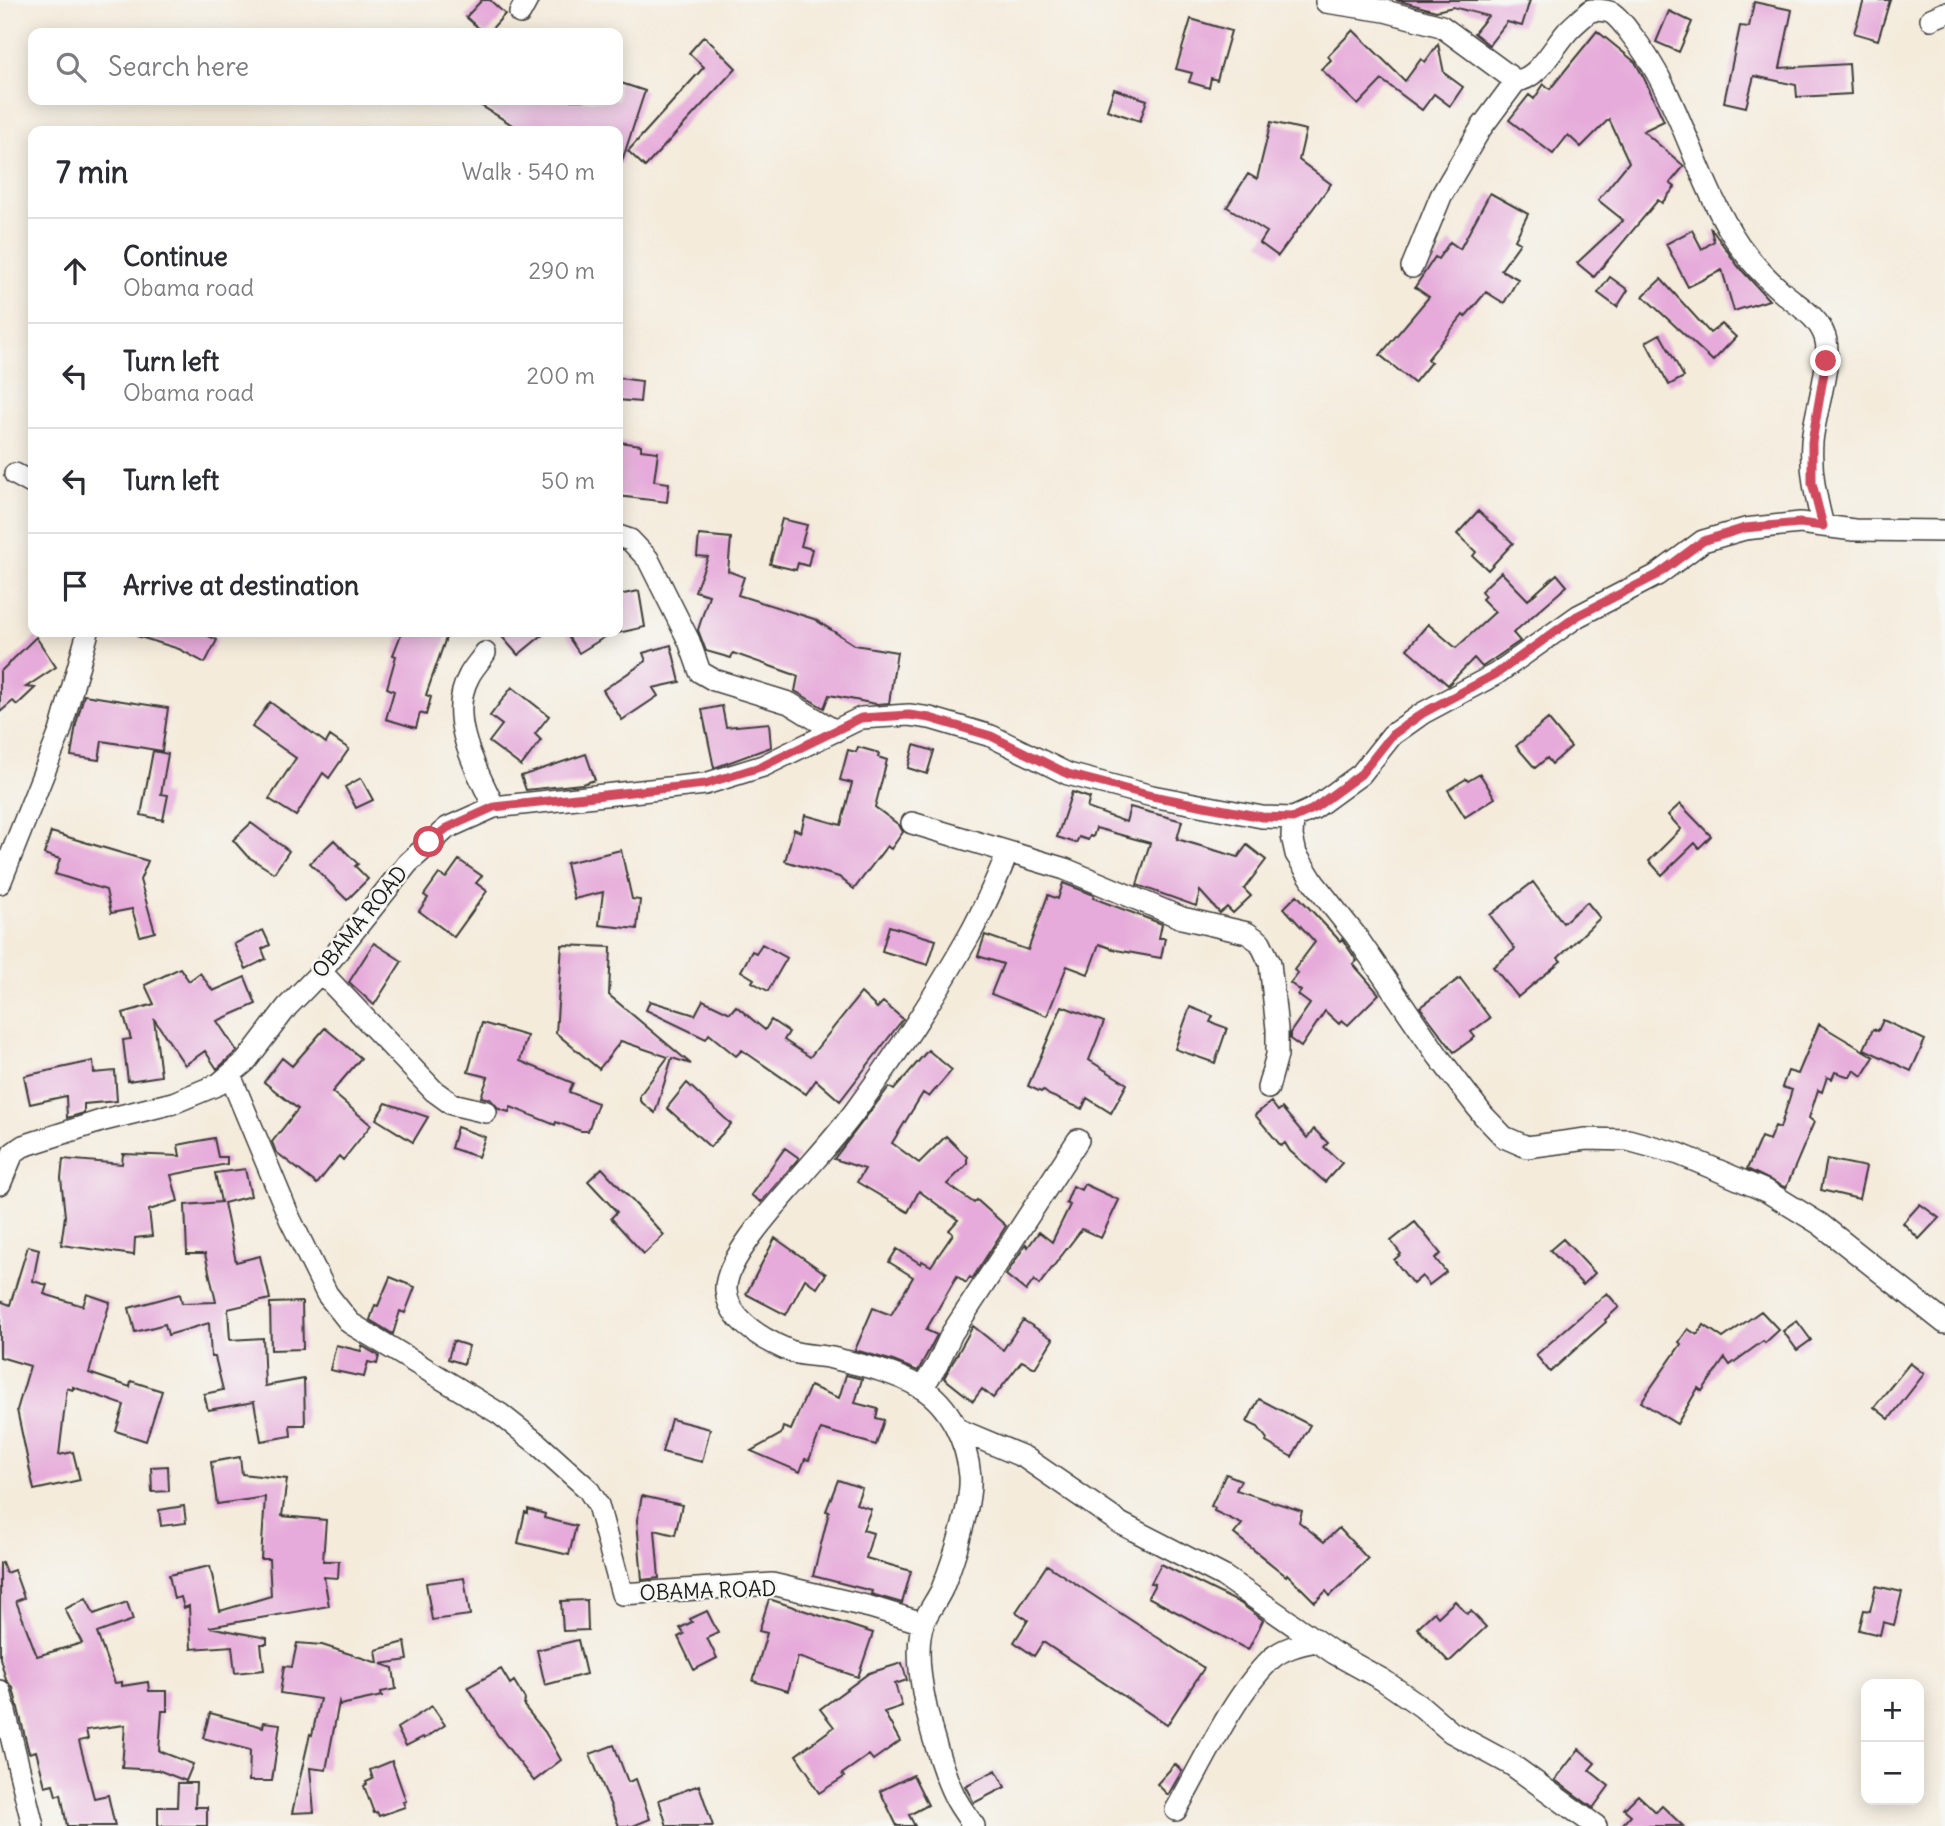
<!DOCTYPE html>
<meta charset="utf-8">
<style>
:root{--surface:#fff;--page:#f7f7f7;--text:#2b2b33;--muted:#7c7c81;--line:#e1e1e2}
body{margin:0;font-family:Delius,sans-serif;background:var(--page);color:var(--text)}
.controls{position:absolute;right:21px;bottom:21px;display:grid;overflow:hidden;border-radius:14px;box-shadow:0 4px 18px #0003}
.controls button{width:63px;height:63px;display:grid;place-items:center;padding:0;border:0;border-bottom:2px solid var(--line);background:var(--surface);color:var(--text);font:35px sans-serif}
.stop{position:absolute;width:21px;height:21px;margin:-16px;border:5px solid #d1495b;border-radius:50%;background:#fff}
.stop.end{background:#d1495b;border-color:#fff;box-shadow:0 2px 7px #0008}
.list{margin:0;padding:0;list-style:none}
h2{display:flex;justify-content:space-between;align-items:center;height:91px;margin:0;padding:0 28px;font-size:30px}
h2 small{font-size:23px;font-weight:400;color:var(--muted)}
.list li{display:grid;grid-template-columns:46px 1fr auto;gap:21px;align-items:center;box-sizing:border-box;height:105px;padding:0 28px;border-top:2px solid var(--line)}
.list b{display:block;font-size:26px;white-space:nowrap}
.list p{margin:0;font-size:23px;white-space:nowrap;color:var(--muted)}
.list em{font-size:23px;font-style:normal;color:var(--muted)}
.icon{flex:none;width:38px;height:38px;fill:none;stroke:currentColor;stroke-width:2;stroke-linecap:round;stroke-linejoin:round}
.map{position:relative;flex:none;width:1945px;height:1826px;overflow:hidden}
.search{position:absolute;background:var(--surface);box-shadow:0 4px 18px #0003;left:28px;top:28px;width:595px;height:77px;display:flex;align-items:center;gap:18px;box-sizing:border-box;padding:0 24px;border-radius:14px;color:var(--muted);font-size:26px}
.panel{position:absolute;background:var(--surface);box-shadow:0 4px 18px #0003;left:28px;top:126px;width:595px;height:511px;border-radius:14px}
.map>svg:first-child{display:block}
</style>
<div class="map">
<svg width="1945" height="1826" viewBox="0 0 1945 1826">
<rect width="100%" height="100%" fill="#f6f6f2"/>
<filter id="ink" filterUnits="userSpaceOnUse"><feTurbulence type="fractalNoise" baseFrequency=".0143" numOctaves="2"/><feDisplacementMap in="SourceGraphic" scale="14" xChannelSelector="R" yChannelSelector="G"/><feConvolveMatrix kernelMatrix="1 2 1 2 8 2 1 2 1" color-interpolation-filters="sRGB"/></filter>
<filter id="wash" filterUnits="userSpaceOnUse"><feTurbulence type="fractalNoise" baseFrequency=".00686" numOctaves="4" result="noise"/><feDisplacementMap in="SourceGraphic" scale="28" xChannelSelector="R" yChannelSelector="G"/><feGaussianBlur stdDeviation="1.57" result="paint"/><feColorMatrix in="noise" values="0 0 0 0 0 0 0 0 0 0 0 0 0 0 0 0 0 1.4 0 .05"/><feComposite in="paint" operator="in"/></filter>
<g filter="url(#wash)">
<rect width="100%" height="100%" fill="#f4ebdb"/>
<g id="blocks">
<path fill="#e6abda" d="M482 0H490L505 14 488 33H484L466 17Z
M1396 0H1530L1522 26 1507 22 1489 45 1474 33 1488 16 1453 7 1436 11Z
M1864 0H1890L1878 40 1854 33Z
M1754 2 1792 10 1780 68 1849 64 1851 94 1797 97 1796 85 1754 76 1746 107 1724 102 1740 26 1749 27Z
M1669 11 1692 22 1679 52 1656 42Z
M1191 19 1231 31 1217 80 1211 78 1209 88 1189 82 1192 73 1176 69Z
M1353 30 1405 81 1421 59 1425 62 1438 44 1444 73 1463 87 1450 106 1434 94 1422 110 1382 80 1358 105 1321 69 1331 60 1328 56Z
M1597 31 1635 62 1644 78 1664 121 1643 131 1684 166 1670 183 1675 187 1662 203 1658 200 1594 277 1577 263 1623 220 1598 200 1629 162 1609 119 1581 147 1568 135 1553 154 1509 120 1529 95 1534 99 1544 84 1550 89Z
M704 36 736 68 645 167 628 151 704 67 689 53Z
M618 82 645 91 621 164H618V131H522L472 100H618Z
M1114 89 1147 100 1140 121 1107 110Z
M1271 122 1306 130 1299 160 1331 184 1278 256 1260 243 1267 232 1227 207 1248 174 1257 179Z
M1490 193 1528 214 1515 240 1520 243 1501 270 1518 279 1504 303 1486 292 1465 317 1463 315 1427 360 1431 362 1414 383 1380 355 1429 297 1415 287 1435 257 1438 259 1450 242 1460 249Z
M1710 227 1738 266 1769 300 1734 311 1722 270 1688 287 1666 244 1692 230 1702 249 1714 241Z
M1610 277 1628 290 1617 307 1598 293Z
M1661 279 1710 333 1722 324 1736 337 1713 361 1643 296Z
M1660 334 1684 377 1669 385 1646 342Z
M618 378 642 381 640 402 618 400Z
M618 442 641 445V450L658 452 654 481 669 483 667 502 618 496Z
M1478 511 1513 543 1488 570 1473 556 1476 552 1457 534Z
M782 519 807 525 801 546 812 549 808 566 798 563 796 570 770 564Z
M699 535 731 538 728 571 744 577 738 595 814 619 855 645 897 652 889 703 876 704 829 695 824 708 795 691 798 676 733 653 731 658 706 651 698 630 709 595 695 591 708 557 697 556Z
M1501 572 1528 600 1557 574 1567 586 1513 633 1520 641 1482 667 1474 658 1448 685 1407 649 1428 624 1456 648 1495 612 1482 599 1485 596 1481 591Z
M639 591 645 627 618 633V595Z
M137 632H201L217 640 205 663 179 649 137 636Z
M402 632H448L426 695 431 697 426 715 420 713 416 728 386 719 394 691 387 688 396 656 393 655Z
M498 632H546L518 655Z
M565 632H613L579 653Z
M36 637 56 667 26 687 35 688 17 705 13 701 0 712V672Z
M671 645 680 682 653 688 658 696 622 720 603 690 646 661 643 653Z
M512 687 549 716 535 734 541 740 521 766 489 742 502 725 490 716Z
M84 695 168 708 162 751 102 741 99 760 71 756 76 724Z
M270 702 326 743 330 736 349 749 329 778 323 773 296 816 269 799 296 758 252 727Z
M722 706 726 727 769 723 771 747 714 768 702 710Z
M1548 719 1571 747 1552 764 1547 758 1535 768 1516 746Z
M914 745 934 751 927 774 908 768Z
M858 747 879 753 878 757 887 760 875 807 899 825 903 832 891 849 887 846 854 889 839 877 785 861 794 829 801 832 805 815 841 825 852 783 840 780 848 750 856 752Z
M153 751 168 754 161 794 168 795 163 820 141 815Z
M586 754 595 780 582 784 526 790 521 776Z
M1480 774 1495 798 1465 817 1448 790 1466 779 1468 781Z
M361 778 373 800 356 808 345 787Z
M1072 792 1090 798 1087 808 1126 822 1130 807 1182 821 1177 839 1238 857 1247 845 1266 860 1244 889 1251 896 1233 913 1227 907 1220 913 1200 891 1196 906 1137 885 1150 843 1096 828 1093 837 1090 836 1088 840 1079 837 1076 843 1057 837Z
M1680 804 1711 836 1699 848 1695 843 1662 875 1649 861 1681 829 1668 815Z
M251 823 289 851 274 873 247 856 233 840Z
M51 832 148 861 140 880 155 932 140 936 132 909 111 913 106 890 55 874 60 859 44 854Z
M334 840 358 864 355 866 368 879 347 900 310 863Z
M621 850 632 899 640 900 637 929 599 925 603 892 574 899 566 863Z
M459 860 482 876 476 883 487 891 454 937 419 911 428 898 424 895 439 874 446 878Z
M1533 882 1563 923 1587 902 1600 918 1558 958 1561 961 1518 997 1493 967 1515 949 1490 915Z
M1063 883 1094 895 1093 898 1162 924 1159 938H1165L1161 958 1116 950 1099 944 1088 974 1067 966 1047 1016 991 994 1003 964 978 956 985 935 1028 950 1048 895 1058 899Z
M1297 895 1340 941 1342 939 1357 961 1353 964 1379 994 1348 1025 1342 1020 1339 1024 1325 1011 1301 1047 1290 1039V1033L1310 1004 1298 995 1301 991 1290 983 1298 973 1294 970 1315 942 1284 908Z
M889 926 936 940 928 965 882 951Z
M263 930 270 945 262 949 266 959 246 969 234 944Z
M374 943 402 961 374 1005 349 982Z
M762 944 787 958 768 991 752 982 754 979 741 971 752 951 756 953Z
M562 945 611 947 609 995 691 1064 672 1058 655 1113 640 1101V1095L668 1057 621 1041 599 1069 556 1033Z
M180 968 189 981 200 973 213 991 245 977 256 1004 217 1021 237 1051 217 1069 205 1051 185 1065 154 1019 161 1076 128 1081 123 1040 131 1039 123 1013 154 1004 145 985Z
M1460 978 1490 1018 1471 1032 1475 1037 1454 1052 1420 1007Z
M861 993 877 1008 883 1002 903 1019 840 1101 816 1080 806 1094 742 1050 736 1056 709 1034 706 1039 646 1010 650 1001 695 1015 703 1000 730 1013 736 1006 765 1030 771 1020 789 1032 784 1040 810 1057Z
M1062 1006 1104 1022 1089 1060 1127 1084 1111 1113 1087 1098 1082 1109 1049 1095 1043 1090 1041 1092 1028 1086Z
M1190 1007 1213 1016 1210 1022 1227 1028 1215 1063 1175 1049Z
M1883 1020 1925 1040 1911 1071 1864 1049 1873 1029 1878 1031Z
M482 1023 527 1036 520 1061 573 1083 569 1092 598 1103 588 1131H581L556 1122 555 1125 511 1107 509 1112 499 1109 490 1099 481 1097 488 1077 468 1072Z
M1819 1024 1874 1057 1862 1076 1854 1070 1850 1077 1835 1072 1832 1079 1827 1077 1822 1092 1818 1090 1809 1118 1814 1122 1786 1188 1747 1169 1761 1137 1769 1140 1775 1126 1780 1128 1792 1090 1782 1087 1788 1071 1798 1074Z
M325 1028 361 1058 332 1092 371 1125 343 1160 339 1156 317 1184 276 1152 272 1142 298 1109 264 1082 282 1058 292 1066Z
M928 1050 952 1070 929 1097 923 1093 892 1143 919 1163 946 1136 967 1157V1164L947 1184 974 1203 977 1200 1006 1226 972 1279 970 1277 966 1283 957 1276 926 1330 937 1335 918 1371 893 1361 855 1350 873 1308 891 1315 913 1277 889 1262 897 1249 921 1264 922 1261 931 1266 953 1234 949 1230 958 1220 919 1191 908 1212 857 1182 865 1169 834 1159 889 1087 894 1090Z
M93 1061 94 1073 115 1071 117 1101 84 1104V1113L67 1118 66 1096 30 1104 24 1076Z
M687 1083 731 1124 710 1147 667 1108Z
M1271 1102 1278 1111 1282 1108 1307 1138 1314 1129 1328 1143 1324 1147 1342 1163 1325 1182 1290 1151 1285 1143 1281 1146 1255 1115Z
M386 1103 428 1117 413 1142 376 1119Z
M457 1127 485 1137 478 1157 451 1148Z
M214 1138 218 1157H227V1164L171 1175 178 1201 149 1210 152 1236 135 1238 134 1255 61 1245 65 1216 61 1178 63 1159 122 1164 123 1154 180 1156 178 1145Z
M785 1148 799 1158 761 1202 751 1195Z
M1827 1159 1866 1167 1859 1199 1821 1190Z
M602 1168 664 1235 644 1254 611 1218 617 1212 588 1181Z
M245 1169 251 1196 224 1203 236 1262 260 1256 270 1299 228 1309 230 1340 263 1338 265 1386 304 1379 305 1425H290L291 1436 261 1441 254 1402 208 1410 204 1394 223 1390 215 1357H211L209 1323 168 1335 165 1324 135 1332 129 1308 180 1294 182 1303 216 1302 205 1254H187L185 1205 221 1202 215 1173Z
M1084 1184 1119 1200 1101 1238 1082 1229 1039 1285 1034 1280 1026 1291 1006 1275 1026 1244 1028 1247 1039 1232 1052 1242 1070 1205 1066 1203 1073 1186 1081 1190Z
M1920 1204 1939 1218 1919 1239 1903 1223Z
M1415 1222 1441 1254 1435 1258 1446 1272 1429 1285 1422 1276 1413 1284 1394 1260 1401 1254 1391 1241Z
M775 1238 826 1274 817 1288 805 1279 786 1315 746 1294Z
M1563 1239 1595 1273 1583 1285 1550 1250Z
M28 1246 39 1249 33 1281 47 1285 44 1294 83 1306 87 1294 110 1302 89 1373 130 1387 131 1381 162 1391 146 1441 116 1431 124 1405 73 1387V1390L67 1388 59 1455 73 1452 80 1480 34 1490 17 1410 30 1366 0 1357V1301L10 1305Z
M390 1277 415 1287 405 1313 400 1311 393 1334 370 1320 375 1305 378 1306Z
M1607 1293 1619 1307 1605 1320 1606 1322 1550 1372 1536 1355Z
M302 1302 303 1349 271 1350 270 1303Z
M1761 1311 1779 1330 1765 1343 1763 1341 1730 1365 1725 1358 1702 1391 1698 1388 1677 1424 1641 1402 1681 1344 1679 1342 1688 1329 1697 1335 1704 1325 1723 1338Z
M1023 1320 1053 1339 1035 1368 1022 1361 993 1398 982 1389 973 1401 944 1378 973 1326 1003 1350Z
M1797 1321 1811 1340 1797 1350 1783 1331Z
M453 1341 469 1346 464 1364 448 1359Z
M336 1345 361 1351 362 1346 379 1356 377 1364 368 1362 364 1377 330 1370Z
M1910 1363 1924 1374 1889 1419 1874 1407Z
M846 1375 862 1379 855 1403 878 1409 876 1418 884 1420 876 1445 821 1429 809 1460 805 1459 800 1472 751 1451 781 1434 783 1427 791 1430 810 1386 839 1398Z
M1259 1399 1310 1425 1292 1457 1266 1442 1267 1439 1258 1427 1247 1422Z
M671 1419 710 1429 702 1462 662 1452Z
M240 1457 242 1474 287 1479 282 1516 326 1520 323 1561H339L338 1578 324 1577 329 1606 209 1627 267 1638V1644H261L264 1670 235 1673 232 1646 191 1649 189 1606 184 1608 181 1597 174 1599 169 1575 210 1566 220 1611 271 1596 269 1559H261L265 1497 217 1504 211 1462Z
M168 1466 169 1491 152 1492 151 1467Z
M1226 1474 1241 1480 1236 1490 1302 1511 1299 1522 1324 1542 1339 1528 1368 1559 1330 1596 1326 1591 1315 1602 1287 1574 1286 1576 1234 1534 1242 1524 1214 1511 1215 1508 1211 1506Z
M838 1480 862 1488 856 1504 871 1509 863 1530 873 1533 866 1558 911 1571 902 1603 871 1594 872 1591 813 1576 829 1512 826 1511Z
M642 1496 682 1505 675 1535 655 1530 659 1578 642 1580 637 1520Z
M184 1506 186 1523 161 1526 159 1510Z
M528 1509 545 1514 544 1518 576 1526 569 1555 518 1543 525 1512 528 1513Z
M2 1562 6 1573 14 1570 24 1598 16 1601 37 1656 82 1643 65 1609 86 1598 94 1614 127 1602 133 1620 97 1633 115 1683 122 1682V1686L148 1682 149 1691H167V1711H162L159 1751 193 1764 186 1781 158 1770 122 1768 125 1725 86 1730 88 1739 79 1741 94 1798 108 1795 115 1826H67L61 1794 56 1796 53 1784 45 1786 36 1751 29 1753 13 1688 6 1680 0 1658V1563Z
M1161 1564 1240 1603 1263 1620 1248 1650 1148 1597 1155 1584 1151 1583Z
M1047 1565 1204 1668 1167 1725 1043 1642 1034 1656 1014 1642 1028 1620 1016 1612Z
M464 1578 470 1615 432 1620 426 1583Z
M1876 1586 1902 1592 1894 1625 1883 1622 1880 1635 1859 1630 1864 1610 1870 1611Z
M769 1599 873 1633 858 1677 798 1657 788 1691 753 1681 767 1633 759 1631Z
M587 1600 588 1630 563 1631 561 1601Z
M1455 1601 1467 1614 1471 1611 1486 1627 1449 1662 1417 1628 1434 1612 1438 1617Z
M707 1611 718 1633 707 1638 717 1658 694 1670 678 1637 684 1634 680 1628 692 1622 690 1619Z
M578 1640 586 1674 545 1685 537 1650Z
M405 1642 408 1660 381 1664 393 1668 396 1689 381 1692 382 1696 340 1705 339 1702 326 1770 310 1768 314 1812 292 1813 310 1734 312 1735 320 1699 280 1693 284 1666 292 1667 297 1643 322 1645 378 1663 376 1650Z
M902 1663 907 1680 895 1684 902 1706 884 1712 900 1741 873 1760 869 1755 842 1774 844 1777 819 1793 809 1778 811 1777 796 1755 834 1727 820 1709 869 1673Z
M501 1669 510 1684 514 1681 525 1699 524 1706 545 1732 561 1760 534 1781 497 1734 468 1687Z
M432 1706 445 1725 424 1739 423 1737 406 1746 397 1728Z
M210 1713 263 1727 264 1722 280 1724 272 1781H249L250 1750 203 1738Z
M614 1745 628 1782 636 1779 650 1819 633 1826H619L590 1754Z
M1579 1749 1595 1763 1589 1770 1609 1786 1593 1808 1555 1780Z
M392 1761 406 1801 403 1802 405 1807 379 1816 377 1812 374 1813 364 1786 367 1784 366 1782 373 1779 370 1770Z
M1175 1764 1182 1771 1168 1795 1157 1784Z
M996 1770 1005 1787 974 1803 965 1786Z
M913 1775 928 1805 909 1815 915 1826H897L880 1791Z
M178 1783H196L195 1807H207V1826H158V1807H177Z
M699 1785 713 1826H667L659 1800Z
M1638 1795 1656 1812 1662 1806 1683 1826H1621L1631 1815 1624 1809Z"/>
</g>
</g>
<g filter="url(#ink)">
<use href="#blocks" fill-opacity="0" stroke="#3c3b39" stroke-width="2"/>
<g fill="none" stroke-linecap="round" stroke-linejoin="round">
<defs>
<path id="street" d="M1326 2 1385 11 1441 26 1516 81C1538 79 1553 48 1567 32 1574 24 1583 17 1591 10 1598 10 1606 10 1612 13 1619 18 1625 26 1630 33 1681 95 1694 179 1739 245 1751 262 1766 278 1782 292 1798 306 1818 316 1825 337 1833 361 1814 415 1812 442 1810 472 1816 498 1823 526
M520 13 527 0
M1931 19 1945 13
M1412 267 1441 196 1481 128 1516 81
M15 474 33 484
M618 536 630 540 648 559 689 641 700 672 714 680 789 703 835 731
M485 653C480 661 473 668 469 676 446 718 476 768 494 807
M1293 818 1292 836 1296 854 1314 883 1356 936 1438 1056 1483 1115 1504 1137 1527 1147 1586 1139 1628 1140 1679 1154 1715 1169 1768 1192 1820 1224 1945 1323
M912 823 1065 869 1182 918 1247 933 1260 942 1270 963 1277 1029V1055L1268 1088
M0 883 60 732 88 632
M321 972 434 1091 452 1104 486 1112
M230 1075 290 1219 327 1294 350 1323 500 1414 538 1444 588 1489 598 1505 622 1594 772 1584 870 1607 923 1623
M0 1184 13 1153 23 1146 104 1120 173 1103 219 1084 246 1061 287 1007 321 972 408 863 447 828 494 807 705 784 763 766 861 718 909 715 930 718 991 736 1068 774 1152 796 1262 817 1293 818 1313 809 1361 774 1392 735 1423 713 1496 674 1578 616 1657 575 1703 541 1745 529 1800 523 1854 530 1945 531
M922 1388 937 1365 952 1333 1078 1140
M957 1429 1024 1457 1120 1523 1223 1576 1334 1653 1383 1680 1422 1707 1451 1732 1512 1765 1596 1826
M0 1691 33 1826
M1176 1810C1203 1763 1233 1696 1271 1659 1283 1648 1301 1644 1316 1641
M974 1826C967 1816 959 1806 954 1795 936 1758 908 1660 924 1621 929 1610 937 1600 942 1589 953 1562 972 1504 970 1476 967 1443 950 1404 920 1387 894 1372 862 1365 832 1358 819 1355 803 1356 790 1351 764 1340 728 1321 726 1290 724 1261 775 1206 795 1183 816 1158 839 1134 858 1107 896 1055 937 993 969 936 984 910 996 880 1008 852"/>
</defs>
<use href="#street" stroke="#3c3b39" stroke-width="24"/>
<use href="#street" stroke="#fff" stroke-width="21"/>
</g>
</g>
<g fill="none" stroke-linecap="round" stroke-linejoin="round" filter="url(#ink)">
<path stroke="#d1495b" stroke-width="9" d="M429 842 447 828 494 807 705 784 763 766 861 718 909 715 930 718 991 736 1068 774 1152 796 1262 817 1293 818 1313 809 1361 774 1392 735 1423 713 1496 674 1577 616 1657 575 1703 541 1745 528 1800 523 1823 526 1812 483V442L1826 361"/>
</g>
<g text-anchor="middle" stroke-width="5" stroke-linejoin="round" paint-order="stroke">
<g font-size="21" fill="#1c1c1c" stroke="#f6f6f2">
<text transform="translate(360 922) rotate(-51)" y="7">OBAMA ROAD</text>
<text transform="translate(708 1591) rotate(-2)" y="7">OBAMA ROAD</text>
</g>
</g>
</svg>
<div class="controls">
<button>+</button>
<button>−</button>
</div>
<div class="stop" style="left:429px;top:842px"></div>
<div class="stop end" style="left:1826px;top:361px"></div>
<div class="search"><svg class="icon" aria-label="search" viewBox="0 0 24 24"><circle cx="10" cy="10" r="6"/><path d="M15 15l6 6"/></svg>Search here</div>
<section class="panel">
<h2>7 min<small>Walk · 540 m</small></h2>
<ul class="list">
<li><svg class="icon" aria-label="ahead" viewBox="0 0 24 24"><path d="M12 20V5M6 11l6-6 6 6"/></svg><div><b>Continue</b><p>Obama road</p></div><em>290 m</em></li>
<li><svg class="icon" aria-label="left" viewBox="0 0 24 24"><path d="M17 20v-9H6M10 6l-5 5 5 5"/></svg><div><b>Turn left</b><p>Obama road</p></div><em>200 m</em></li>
<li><svg class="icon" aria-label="left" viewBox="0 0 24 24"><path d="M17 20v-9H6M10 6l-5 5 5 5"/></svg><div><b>Turn left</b></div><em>50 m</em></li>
<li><svg class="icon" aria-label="arrive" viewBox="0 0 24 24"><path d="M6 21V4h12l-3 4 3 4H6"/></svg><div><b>Arrive at destination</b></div></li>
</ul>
</section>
</div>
